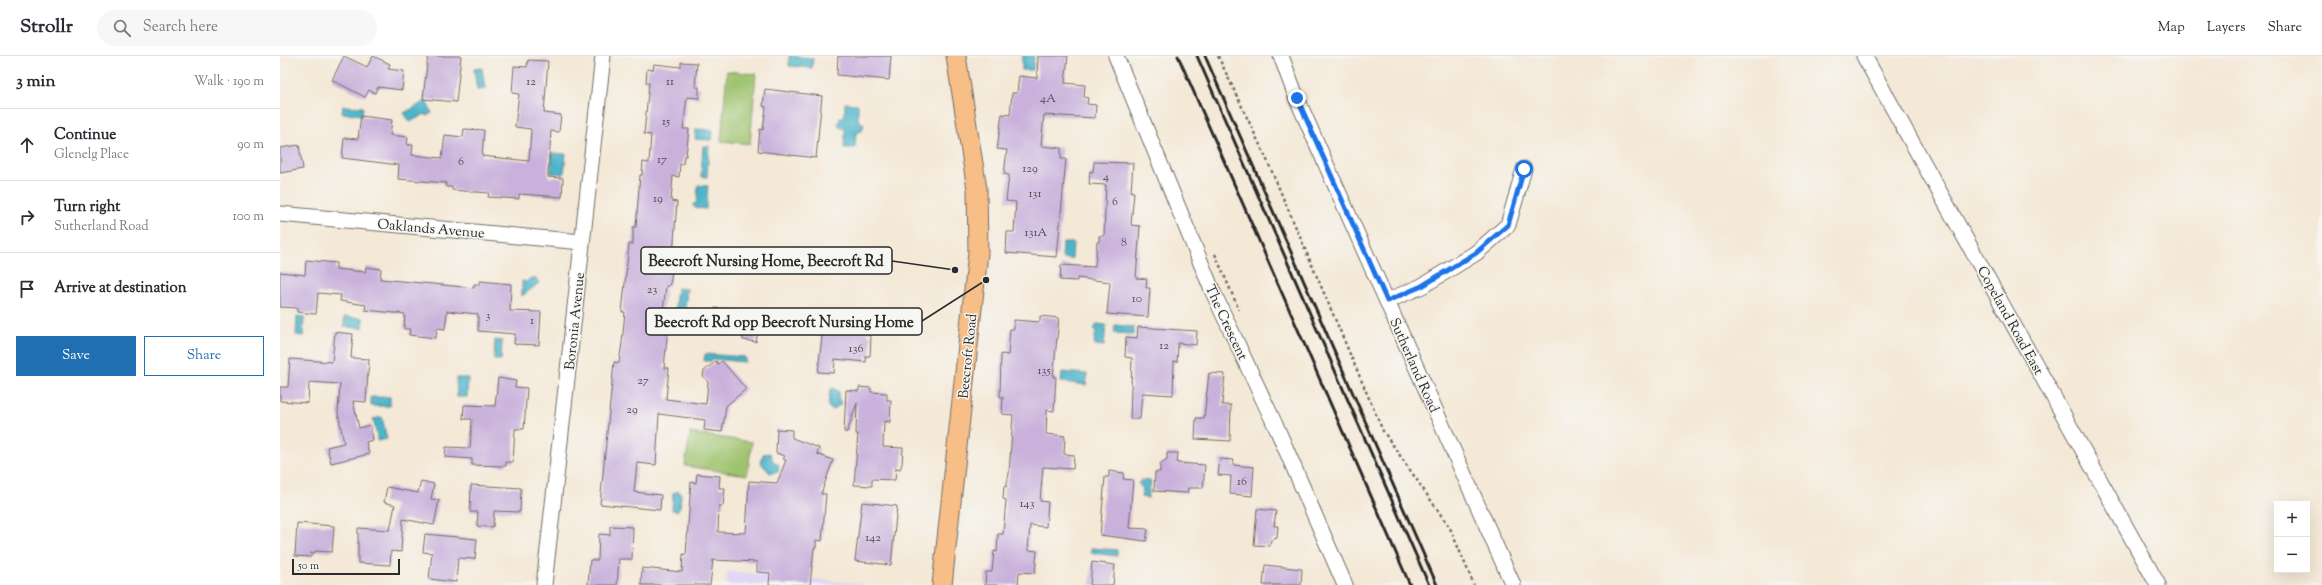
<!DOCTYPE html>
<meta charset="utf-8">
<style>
:root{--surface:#fff;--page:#f7f7f7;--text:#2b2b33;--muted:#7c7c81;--line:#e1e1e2;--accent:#1f6fb2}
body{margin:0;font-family:"Sorts Mill Goudy",serif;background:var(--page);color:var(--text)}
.controls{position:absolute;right:12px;bottom:12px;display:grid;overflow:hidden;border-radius:0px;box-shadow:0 4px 16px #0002}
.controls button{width:36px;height:36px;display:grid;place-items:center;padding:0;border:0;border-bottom:1px solid var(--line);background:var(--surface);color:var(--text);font:20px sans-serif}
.scale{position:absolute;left:12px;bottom:10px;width:108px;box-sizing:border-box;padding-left:4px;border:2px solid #2b2b2b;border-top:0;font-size:11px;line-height:14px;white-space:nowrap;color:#2b2b2b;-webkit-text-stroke:3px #f6f6f2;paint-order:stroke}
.stop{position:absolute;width:12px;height:12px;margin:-9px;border:3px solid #1a73e8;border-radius:50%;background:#fff}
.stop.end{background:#1a73e8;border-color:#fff;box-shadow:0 1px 4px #0008}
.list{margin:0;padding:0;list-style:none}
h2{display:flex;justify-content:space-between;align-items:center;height:52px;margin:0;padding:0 16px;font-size:17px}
h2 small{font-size:13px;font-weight:400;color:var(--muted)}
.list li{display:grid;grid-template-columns:26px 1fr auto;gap:12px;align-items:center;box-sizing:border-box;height:72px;padding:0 16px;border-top:1px solid var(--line)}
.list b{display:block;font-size:15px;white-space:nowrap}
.list p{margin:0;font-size:13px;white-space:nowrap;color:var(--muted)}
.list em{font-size:13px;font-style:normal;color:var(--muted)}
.actions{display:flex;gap:8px;padding:12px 16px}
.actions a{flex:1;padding:9px 0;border:1px solid var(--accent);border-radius:0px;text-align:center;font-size:14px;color:var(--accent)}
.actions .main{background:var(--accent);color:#fff}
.icon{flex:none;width:22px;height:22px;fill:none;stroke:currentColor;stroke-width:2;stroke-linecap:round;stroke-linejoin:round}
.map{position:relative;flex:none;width:2042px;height:529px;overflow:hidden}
header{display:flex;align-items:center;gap:24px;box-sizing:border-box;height:56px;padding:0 20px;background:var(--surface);border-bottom:1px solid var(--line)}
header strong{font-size:19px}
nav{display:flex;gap:22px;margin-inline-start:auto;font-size:14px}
.search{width:280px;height:36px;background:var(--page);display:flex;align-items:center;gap:10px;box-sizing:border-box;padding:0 14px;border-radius:22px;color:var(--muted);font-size:15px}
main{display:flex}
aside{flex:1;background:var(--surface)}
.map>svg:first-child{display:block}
</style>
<header>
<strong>Strollr</strong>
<div class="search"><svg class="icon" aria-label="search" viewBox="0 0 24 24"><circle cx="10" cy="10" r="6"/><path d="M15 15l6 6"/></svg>Search here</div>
<nav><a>Map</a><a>Layers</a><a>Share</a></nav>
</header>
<main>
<aside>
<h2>3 min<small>Walk · 190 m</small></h2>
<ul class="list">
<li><svg class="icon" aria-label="ahead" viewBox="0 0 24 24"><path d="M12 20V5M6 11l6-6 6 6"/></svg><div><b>Continue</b><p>Glenelg Place</p></div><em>90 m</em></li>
<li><svg class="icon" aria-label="right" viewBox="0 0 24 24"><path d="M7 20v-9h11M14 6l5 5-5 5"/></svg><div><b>Turn right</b><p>Sutherland Road</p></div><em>100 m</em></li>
<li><svg class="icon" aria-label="arrive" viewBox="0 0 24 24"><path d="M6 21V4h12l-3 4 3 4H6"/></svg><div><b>Arrive at destination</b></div></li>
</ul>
<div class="actions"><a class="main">Save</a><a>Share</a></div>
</aside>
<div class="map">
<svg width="2042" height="529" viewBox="0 0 2042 529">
<rect width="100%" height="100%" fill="#f6f6f2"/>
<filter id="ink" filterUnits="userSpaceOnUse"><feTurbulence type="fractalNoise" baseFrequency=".025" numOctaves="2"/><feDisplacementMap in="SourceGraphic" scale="8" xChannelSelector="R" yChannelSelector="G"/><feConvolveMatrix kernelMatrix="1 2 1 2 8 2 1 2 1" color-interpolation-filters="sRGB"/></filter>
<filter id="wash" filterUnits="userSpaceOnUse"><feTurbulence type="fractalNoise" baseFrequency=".012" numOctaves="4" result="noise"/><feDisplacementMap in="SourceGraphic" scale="16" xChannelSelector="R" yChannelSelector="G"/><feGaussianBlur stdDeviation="0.9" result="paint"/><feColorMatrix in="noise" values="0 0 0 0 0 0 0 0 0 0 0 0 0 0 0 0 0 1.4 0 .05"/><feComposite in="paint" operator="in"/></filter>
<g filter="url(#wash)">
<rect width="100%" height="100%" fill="#f4e8d6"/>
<path fill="#dfd5f5" d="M447 515 592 529H446Z"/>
<path fill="#9fc36d" stroke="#65774c" d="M447 15 476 18 470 88 441 85Z
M410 377 472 386 467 419 405 410Z"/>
<path fill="#4cb5ca" stroke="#3c707a" d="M509 0 533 2 532 12 509 10Z
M742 0H754L753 14H742Z
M202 12 205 33 197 34 194 13Z
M146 45 152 57 147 60 145 58 130 66 124 57Z
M565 47 578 48V64L584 68 582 75 576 77 575 92H564L565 73 558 70 560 62H564Z
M63 50 83 51 82 59 62 57Z
M416 73 432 74 431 84 415 83Z
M423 90H429L427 121 421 120Z
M272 97 286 98 284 118 271 117Z
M418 129 428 130 426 153 415 152 413 149 417 145Z
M783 187H793L792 203 782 202Z
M251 222H256L259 227 242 240V225L246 226Z
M397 232 407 233 405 253 395 252Z
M17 260 24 261 23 280 16 279Z
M64 261 83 262V272L64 271Z
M817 268 826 269 824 290 815 289 814 285 816 276 814 272Z
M835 269 854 271V278L834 277Z
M215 284 222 285 221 304H214Z
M425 298 465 301V306L433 303 431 305H424Z
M782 316 807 318 806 329 781 326Z
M176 322H188L187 341H177Z
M554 332 559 336 558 341 561 348 553 354 548 351 550 334Z
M91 341H110V350H91Z
M102 361 107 383 98 385 93 363Z
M490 397 493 405 499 409 498 416 490 417 481 407 483 398Z
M862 424 871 425 868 442 861 441 863 433 858 427Z
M399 435 401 438 400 451 397 455 392 454 393 437Z
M811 492 837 494V500L811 497Z"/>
<g id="blocks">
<path fill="#c9b1db" d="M64 0 87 11 93 0 110 8 108 13 124 15 122 34 98 31 95 37 89 34 85 41 52 24Z
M148 0H181L176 46 143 43Z
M558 0H611L609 24 557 19Z
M758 0H788L785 27 805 29 804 41 808 42 807 48 816 49 815 62 764 59 761 90 781 92V103H786L777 201 726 197 727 176H734L736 146 726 145 729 119 724 118 727 94 717 93 722 58 730 59 732 37H737L739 20 757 22Z
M248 4 268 5 264 57 281 59 279 76 271 75 268 121 283 122 282 141 239 138V143L208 141 209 137 172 134V131H166V127L118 123 119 109 62 102 64 82 78 83 81 60 112 64 110 79 128 81 127 89H133L132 99 162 102 165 79 183 81 184 73 204 74 202 100 249 105 251 73 235 71 239 38 232 37 234 10 247 11Z
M401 6 417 7 415 31H419V42L407 41 403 73H409L406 100H404L403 108H400L399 121 393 120 391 145 397 146 391 224 389 230H386L382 263V271H388L384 312H389L386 343 426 348 428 326 423 320 424 315 436 305 438 308 442 305 466 333 446 350 442 376 424 374 425 364 379 358 376 409 357 407 354 436 381 439 380 454 320 448 334 306 339 307 342 287 345 256H342L349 188H353V171H356L360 119H362L363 106 369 107 371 79 364 78 369 27H366L367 13 373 14 374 8 401 11Z
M485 33 542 40 536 102 478 95 480 73 483 74 486 51 483 50Z
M19 89 23 113 0 117V92Z
M814 106 853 107 851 136H854L851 169 860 170 856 222 867 223 866 232H870L868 261 827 258 830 226 797 222V225L780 224 781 209 815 211 817 186H819V180H824L826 129 809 128 810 115 813 116Z
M26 204 56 207V213L85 216 86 211 101 213 100 223 194 232V228H200V225L231 228 230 255 261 256 259 289 234 288 235 278 198 275V258L167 255 165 273 157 272 156 282 129 279 130 273H124L125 258 85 254 86 249 60 245 61 239 38 237 36 258 17 256V252L0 251V216L25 219Z
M435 252 478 256 477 262H480L476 286 463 284V280L432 277Z
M760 260 779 262 773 321H776L774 355 767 354 766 378 785 380 784 398 794 399 793 413 763 411 760 445 768 446 766 471 750 469 748 494 757 495 755 517 739 516 738 529H705L706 516H712L714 495 717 496 718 478H723L726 444 723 443 724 430 726 431 729 418 733 359 722 358 723 341H720L721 298 728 299 730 273H734V264L760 266Z
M540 262 579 265V269L589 270 588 280H591L590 300H586V306L555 303 554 317 538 316 542 280H539Z
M858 271 917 275 916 289 898 287 897 306 894 305 893 339 862 337 860 363H850L852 302 845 301 846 281 857 282Z
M55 276 73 278 71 302 89 303 86 346 73 345 79 372 90 369 93 384 86 386 89 398 51 407 47 391 64 387 58 357 60 328 29 326 28 347 0 345V331H8L10 303 52 306Z
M929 317 945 318 942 349H951L950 385 915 383 916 362H924Z
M218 322 236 325 235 331 247 332 244 373H235L233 406H226V410L192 409V403L165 401 166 391 190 392 192 363H183L184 349 215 350Z
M579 331 591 332V336L607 337V344H611L610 366 604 365 603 391 623 392 622 408 620 413 616 412 615 424 592 423V430L574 429 578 378H576L577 347 567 376H564L566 334 579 335Z
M497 373 512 374V382L539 392 537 398 553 404 541 438H546L542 485 536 484V492H534L530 529H489L490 517 477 516V506L433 504 430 529H361L362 512 402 516 403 498 406 499 411 426 416 427 417 418 440 420 439 432H445L443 450H439L438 476 466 477 469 425 497 427 506 404 503 403 505 400 496 397Z
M887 397H898L897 407 925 409 923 432H908L907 437 874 435 875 416H880V408L887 403Z
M940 403 954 404 953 409 974 411 972 440 950 438 951 420 938 419Z
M829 415 844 417 843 423 853 424 849 472 868 473 866 485 820 479 825 421H829Z
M141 425 154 428 151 443 159 444 154 469 123 463 121 496 111 495 110 509 78 507V472L110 474 115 449 104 446 107 431 138 437Z
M191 429 241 432 240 456 214 455 213 471 197 470 198 456H190Z
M582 446 617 450 611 509 575 505Z
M977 453 996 455 994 470H998L997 482 991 484 990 490 974 489Z
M17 467 54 470 52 496 35 495V497H31V501L15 500Z
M330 470 353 471 352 503H339L337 529H308L310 504H318L319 478 330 479Z
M145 478 197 483 195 503 178 502 176 526 149 523 152 497 143 496Z
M812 506 835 509 833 529H810Z
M985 509 1022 513 1021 529H983Z"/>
</g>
</g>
<g filter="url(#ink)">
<use href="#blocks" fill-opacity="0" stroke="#716d67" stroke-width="1"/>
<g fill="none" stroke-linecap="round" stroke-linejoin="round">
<defs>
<path id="minor" d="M836 0 932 234 998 375 1065 529
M1001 0 1017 43 1233 529
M1584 0 1878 529
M0 158 302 186
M1107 245 1142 230 1196 197 1228 169 1244 113
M264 529 323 0"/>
<path id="major" d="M662 529 698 197 697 133 676 0"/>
</defs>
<use href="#minor" stroke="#716d67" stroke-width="17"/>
<use href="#major" stroke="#716d67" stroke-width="21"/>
<path stroke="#716d67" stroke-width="2.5" stroke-dasharray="3 3" stroke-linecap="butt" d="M938 0 987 104 1103 375 1170 472 1194 529
M935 198 959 254"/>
<use href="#minor" stroke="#fff" stroke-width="15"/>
<use href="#major" stroke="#f7be87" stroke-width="19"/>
<path stroke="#2b2b2b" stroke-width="3" d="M898 0 1130 529
M917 0 1149 529
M925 0 1157 529"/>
</g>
</g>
<g fill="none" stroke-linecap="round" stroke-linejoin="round" filter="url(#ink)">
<path stroke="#1a73e8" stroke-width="5" d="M1017 42 1107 245 1142 230 1196 197 1228 169 1244 113"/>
</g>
<g text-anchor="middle" stroke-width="3" stroke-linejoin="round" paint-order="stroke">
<g font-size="12" fill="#524c57">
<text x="251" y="29">12</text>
<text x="390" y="29">11</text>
<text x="768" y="46">4A</text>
<text x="386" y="69">15</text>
<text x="382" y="107">17</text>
<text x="181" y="109">6</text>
<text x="750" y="116">129</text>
<text x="826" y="124">4</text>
<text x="755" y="141">131</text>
<text x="378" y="146">19</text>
<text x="835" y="149">6</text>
<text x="756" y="180">131A</text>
<text x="844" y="190">8</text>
<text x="372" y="237">23</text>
<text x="857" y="246">10</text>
<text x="208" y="263">3</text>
<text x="252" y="268">1</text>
<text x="884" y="293">12</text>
<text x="576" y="296">136</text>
<text x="764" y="318">135</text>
<text x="363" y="328">27</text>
<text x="352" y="357">29</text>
<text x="962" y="429">16</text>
<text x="747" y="451">143</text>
<text x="593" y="485">142</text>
</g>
<g font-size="14" fill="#2b2b2b" stroke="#f6f6f2">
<text transform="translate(151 172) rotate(5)" y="5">Oaklands Avenue</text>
<text transform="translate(1731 264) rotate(61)" y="5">Copeland Road East</text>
<text transform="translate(294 265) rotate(-84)" y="5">Boronia Avenue</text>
<text transform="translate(947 266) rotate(65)" y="5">The Crescent</text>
<text transform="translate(687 300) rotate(-84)" y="5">Beecroft Road</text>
<text transform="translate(1135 309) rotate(66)" y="5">Sutherland Road</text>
</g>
</g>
<path fill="none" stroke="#2b2b2b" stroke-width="1.5" d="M675 214L612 205M706 224L642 265"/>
<g fill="#2b2b2b" stroke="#f6f6f2" stroke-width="1.5">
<circle cx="675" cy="214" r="4"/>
<circle cx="706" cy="224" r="4"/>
</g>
<g fill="#f6f6f2" stroke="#2b2b2b" stroke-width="1.5">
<rect x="361" y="191" width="251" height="27" rx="4"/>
<rect x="366" y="252" width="276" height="27" rx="4"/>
</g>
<g font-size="15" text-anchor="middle" font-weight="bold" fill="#2b2b2b">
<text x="486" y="210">Beecroft Nursing Home, Beecroft Rd</text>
<text x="504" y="271">Beecroft Rd opp Beecroft Nursing Home</text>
</g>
</svg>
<div class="controls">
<button>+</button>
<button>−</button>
</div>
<div class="scale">50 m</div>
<div class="stop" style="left:1244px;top:113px"></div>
<div class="stop end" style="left:1017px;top:42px"></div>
</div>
</main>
